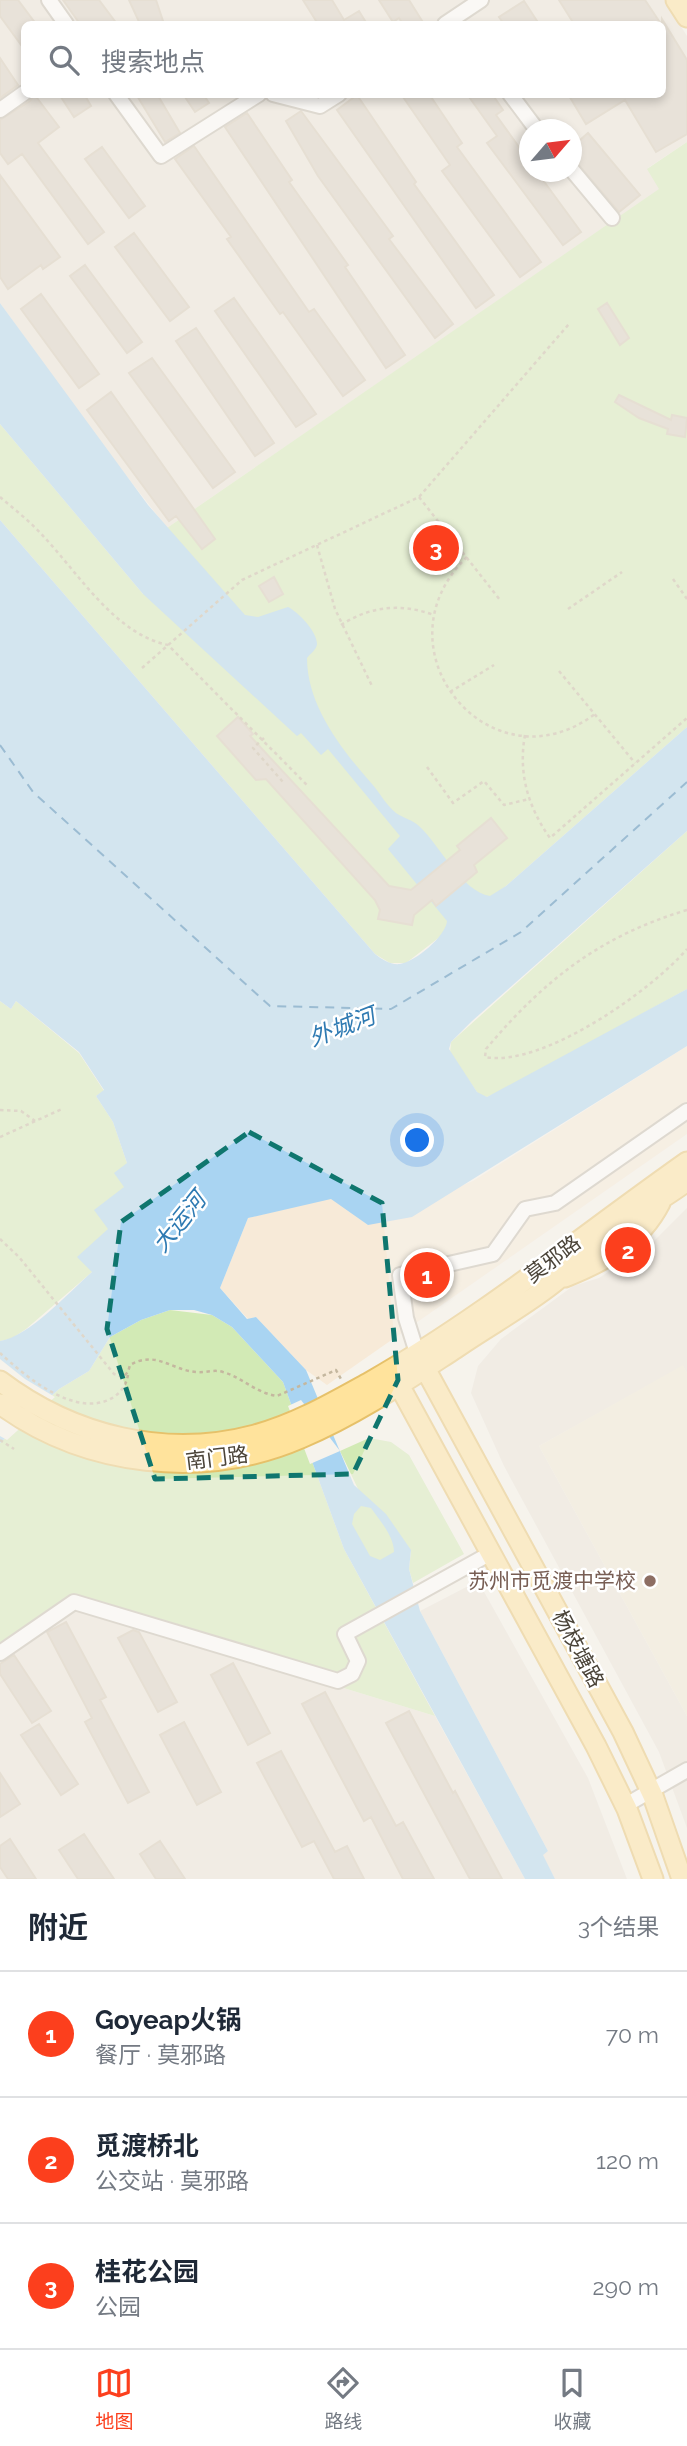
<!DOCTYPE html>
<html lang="zh">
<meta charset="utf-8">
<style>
:root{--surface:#fff;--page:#f6f6f7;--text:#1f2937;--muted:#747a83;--line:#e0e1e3;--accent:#fc3f1d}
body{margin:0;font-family:Raleway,"Noto Sans SC",sans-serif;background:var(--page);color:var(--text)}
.compass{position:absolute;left:519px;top:119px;width:63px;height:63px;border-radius:50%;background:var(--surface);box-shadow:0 4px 10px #0003;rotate:62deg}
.you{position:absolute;left:418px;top:1141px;width:24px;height:24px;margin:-18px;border:5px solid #fff;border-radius:50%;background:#1a73e8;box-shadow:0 0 0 10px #1a73e833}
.badge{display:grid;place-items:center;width:46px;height:46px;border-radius:50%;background:var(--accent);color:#fff;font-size:23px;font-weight:700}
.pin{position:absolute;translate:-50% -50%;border:4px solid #fff;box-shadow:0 2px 7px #0006}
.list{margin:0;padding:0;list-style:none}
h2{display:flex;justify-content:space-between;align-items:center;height:91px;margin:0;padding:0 28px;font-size:30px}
h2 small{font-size:23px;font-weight:400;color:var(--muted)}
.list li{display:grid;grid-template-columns:46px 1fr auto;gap:21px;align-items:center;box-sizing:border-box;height:126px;padding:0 28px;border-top:2px solid var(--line)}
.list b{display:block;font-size:26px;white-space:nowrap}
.list p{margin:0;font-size:23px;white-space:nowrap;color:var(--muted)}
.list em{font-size:23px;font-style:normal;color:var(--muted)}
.icon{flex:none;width:38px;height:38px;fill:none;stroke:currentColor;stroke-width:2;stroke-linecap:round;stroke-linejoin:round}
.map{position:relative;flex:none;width:687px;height:1879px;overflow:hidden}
.search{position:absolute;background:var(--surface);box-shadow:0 4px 10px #0003;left:21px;right:21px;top:21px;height:77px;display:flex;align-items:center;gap:18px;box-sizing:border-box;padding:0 24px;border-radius:10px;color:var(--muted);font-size:26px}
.sheet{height:469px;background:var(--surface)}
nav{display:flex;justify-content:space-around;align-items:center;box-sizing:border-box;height:98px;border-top:2px solid var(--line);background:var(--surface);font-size:19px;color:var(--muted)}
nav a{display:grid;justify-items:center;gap:4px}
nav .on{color:var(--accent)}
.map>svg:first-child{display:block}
</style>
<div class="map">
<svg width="687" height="1879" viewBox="0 0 687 1879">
<rect width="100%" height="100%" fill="#f6f3ec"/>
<path fill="#eae5da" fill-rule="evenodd" d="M0 0H664L687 36V142L648 168 660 189 167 528 97 438 0 303ZM24 24H662V94H24ZM530 130H572V172H530Z
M687 1208V1373L683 1366 539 1446 687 1716V1828L659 1752 504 1466 471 1393 478 1366 501 1339 573 1286 599 1278 652 1243Z
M478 1581 588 1778 627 1879H555L542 1854 548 1851 420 1611Z
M77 1606 435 1716 525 1879H0V1658Z"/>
<path fill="#f7ead8" d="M687 1046V1134L327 1385 306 1370 256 1317 248 1319 220 1288 248 1218 332 1198 368 1225 473 1181Z"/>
<path fill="#efe8d6" d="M683 1365 687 1373V1716L539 1446Z"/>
<path fill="#d2eab5" d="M687 142V727L506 886 406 963H390L375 954 0 520V424L143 594 202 568 167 528 659 189 647 169Z
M687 831V989L515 1084 487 1097 479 1095 450 1053 451 1042Z
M0 1001 11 1009 16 1001 79 1053 104 1091 96 1096 113 1122 127 1163 124 1187 92 1272 26 1329 11 1339 0 1341Z
M170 1310 212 1315 232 1327 283 1382 344 1549 435 1716 77 1606 0 1658V1443L59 1389 89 1371 110 1337 141 1320Z
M369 1438 391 1442 409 1455 464 1554 413 1583 409 1569 411 1551 366 1569 340 1511 359 1491 340 1451Z"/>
<path fill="#a9d4f2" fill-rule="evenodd" d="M0 303 148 505 245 615 258 617 288 607C298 612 317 631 317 644 317 649 310 654 307 658 307 706 342 750 372 784 380 793 386 805 396 813 403 818 413 820 419 826 439 844 462 892 490 896L506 886 687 727V831L472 1021 451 1042 449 1049 477 1092 487 1097 687 989V1046L412 1217 368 1225 331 1199 248 1218 220 1288 247 1319 256 1317 306 1370 354 1485 386 1514 411 1550 409 1569 420 1611 548 1851 543 1855 555 1879H525L344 1549 283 1382 232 1327 212 1315 194 1310H170L141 1320 110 1337 89 1371 59 1389 0 1443V1341C29 1337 69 1292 92 1272L77 1257 108 1229 94 1210 124 1187 114 1173 127 1163 113 1122 96 1096 104 1090 79 1052 16 1001 11 1009 0 1001V520L375 954C383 960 390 965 400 964 415 962 446 936 447 921L388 849 400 836 328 749 321 755 301 733 297 736 143 594 0 424ZM361 1506 371 1508C380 1521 394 1536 394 1552L380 1560 370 1556 352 1524 354 1514Z"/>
<path fill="#f6f3ec" d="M0 1359 25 1379 55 1397 7 1440 0 1436Z
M301 1400 340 1451 310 1464 288 1406Z"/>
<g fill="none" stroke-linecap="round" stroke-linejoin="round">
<path stroke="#2e7ab2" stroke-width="2" stroke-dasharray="9 7" stroke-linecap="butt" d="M0 745 33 792 270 1006 391 1009 521 932 687 782"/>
</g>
<path fill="#d8cfc1" stroke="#d3c7b4" stroke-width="2" d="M0 0H18L36 24H24V49L0 16Z
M63 0H99L117 24H80Z
M129 0H156L164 24H140Z
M303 0H332L344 20 359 11 367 24H318Z
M379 0H409L424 24H403L399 18 393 22Z
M559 0H645L661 24H574Z
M524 1 539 24H504L499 17Z
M662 19 687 60V134L656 152 625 100 586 124 568 94H662Z
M0 58 18 85 0 98Z
M34 94 59 127 38 143 104 232 88 244 22 154 8 164 0 153V120L30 101Z
M59 94H84L91 106 74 117Z
M136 94H157L180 133 165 142Z
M183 94H203L209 103 195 112Z
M401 94H429L462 143 457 147 541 262 520 277 442 171 450 165Z
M467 94H492L503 110 496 115 529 161V172H537L581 232 563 245 487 143 497 136Z
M357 95 416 182 414 184 494 295 476 308 337 110Z
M301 111 393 236 389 239 453 324 435 338 318 176 286 121Z
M247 113 292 180 289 182 348 265 345 267 405 355 386 368 225 127Z
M588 133 640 195 619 212 571 156V148Z
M194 146 309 312 314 309 365 380 343 396 283 312 280 314 227 239 231 237 175 159Z
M102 147 145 206 129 218 85 159Z
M0 175 60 257 43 269 41 265 8 289 0 277Z
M134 233 189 307 170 321 115 247Z
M85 265 142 342 127 353 70 276Z
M41 294 99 374 79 388 21 309Z
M234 298 316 414 296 427 215 311Z
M607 303 629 338 620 345 598 309Z
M196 328 274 443 255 456 176 341Z
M152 358 235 472 213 488 129 373Z
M111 392 215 539 202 549 176 516 169 521 87 410Z
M619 395 671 420 672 415 687 418 685 437 667 434 668 429 639 418 615 402Z
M274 577 283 594 269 602 259 586Z
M238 717 253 734 250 736 389 886 411 890 460 850 457 846 491 818 507 838 474 865 477 872 436 906 432 900 414 915 412 925 378 919 380 910 375 900 266 779 256 780 217 736Z
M66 1622 106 1697 100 1700 149 1792 128 1803 85 1722 92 1718 47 1632Z
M133 1630 139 1632 177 1702 158 1712 118 1638Z
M14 1655 51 1711 32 1723 0 1674V1664Z
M233 1663 270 1733 248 1745 211 1675Z
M325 1692 396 1826 403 1822 434 1879H403L371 1817 364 1821 302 1704Z
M409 1711 453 1793 455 1791 502 1879H470L386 1723Z
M184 1722 221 1792 197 1805 160 1735Z
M39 1724 78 1784 61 1795 21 1735Z
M281 1751 335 1852 347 1846 364 1879H334L314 1841 302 1847 257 1763Z
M0 1773 20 1804 0 1817Z
M84 1834 114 1879H78L59 1850Z
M10 1839 36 1879H8L0 1867V1846Z
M160 1841 185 1879H156L140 1854Z"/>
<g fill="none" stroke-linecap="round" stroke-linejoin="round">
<defs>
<path id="minor" d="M49 0 66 24
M445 24 481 0
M116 94 161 156 259 94
M273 94 320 106 339 94
M510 94 537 130
M0 110 24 93
M572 170 612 218
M417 1353 406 1318 400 1275 493 1254 525 1209 555 1203 687 1111
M0 1653 74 1602 338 1681 352 1674 358 1661 345 1634 491 1553
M626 1805 687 1770"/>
<path id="major" d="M676 0 687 17
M565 1277C605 1261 640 1242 660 1203
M420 1359 623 1732 653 1796 682 1879
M393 1374 596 1746 627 1809 653 1879
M0 1381C73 1436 165 1459 255 1435 296 1424 332 1403 370 1382 482 1318 582 1236 687 1162
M0 1404C86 1467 204 1480 301 1438 356 1415 407 1380 456 1348 489 1325 527 1305 557 1280 568 1271 575 1258 586 1249 618 1224 654 1205 687 1181"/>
</defs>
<use href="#minor" stroke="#c2bbae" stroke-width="18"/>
<use href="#major" stroke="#e6c16a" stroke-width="23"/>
<path stroke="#c4b79f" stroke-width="2.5" stroke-dasharray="3.5 3.5" stroke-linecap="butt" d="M0 497C15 510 31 522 44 537 79 574 115 634 168 645L307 785
M419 497 500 600
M317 545 335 609 372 686
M467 557C372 649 491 792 595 714
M673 579 687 599
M568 609 622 572
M341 625C370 606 401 603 434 615
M142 668 242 580 419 497 569 324
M559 671 635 763
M450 692 494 665
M525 735C518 773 528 807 550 838L687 718
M264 738 253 748 283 782
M427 767 453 803 484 781 504 805 529 799
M687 910C600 936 544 980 486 1049L485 1057C542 1068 651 991 687 949
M0 1110 21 1111 35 1121
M0 1137 62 1109
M0 1239 19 1257 114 1374 123 1377 128 1372 130 1365C156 1350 171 1370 196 1372 206 1373 214 1369 223 1372 243 1378 256 1393 277 1396L336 1370 342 1381
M0 1353C26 1377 77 1420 114 1397 122 1391 126 1385 128 1375
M0 1440 14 1449"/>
<use href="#minor" stroke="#fff" stroke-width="14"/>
<use href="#major" stroke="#ffe39c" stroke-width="19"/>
</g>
<path d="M0 0H687V1879H0ZM249 1132 382 1203 398 1380 353 1474 155 1479 107 1329 121 1222Z" fill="#f6f3ec" fill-opacity=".55" fill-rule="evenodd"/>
<path fill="none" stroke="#0f766e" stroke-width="5" stroke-dasharray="14 9" stroke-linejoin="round" d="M249 1132 382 1203 398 1380 353 1474 155 1479 107 1329 121 1222Z"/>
<circle fill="#8d6e63" stroke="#fff" stroke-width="2.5" cx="650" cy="1581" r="7"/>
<g text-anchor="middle" stroke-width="5" stroke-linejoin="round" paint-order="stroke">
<g font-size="21" fill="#4b4439" stroke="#fff">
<text transform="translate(553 1259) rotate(-37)" y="7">莫邪路</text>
<text transform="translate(217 1458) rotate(-7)" y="7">南门路</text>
<text transform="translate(578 1649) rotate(62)" y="7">杨枝塘路</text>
</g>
<g font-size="21" fill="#785e54" stroke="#fff" text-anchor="end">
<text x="636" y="1588">苏州市觅渡中学校</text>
</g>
<g font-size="23" font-style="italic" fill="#2e7ab2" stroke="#fff">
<text transform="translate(342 1027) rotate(-21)" y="8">外城河</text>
<text transform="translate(179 1222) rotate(-51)" y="8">大运河</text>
</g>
</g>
</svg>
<svg class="compass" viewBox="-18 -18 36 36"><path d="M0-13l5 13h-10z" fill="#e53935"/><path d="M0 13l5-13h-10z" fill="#747a83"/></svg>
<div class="you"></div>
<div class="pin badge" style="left:427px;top:1275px">1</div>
<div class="pin badge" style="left:628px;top:1250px">2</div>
<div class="pin badge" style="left:436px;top:548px">3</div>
<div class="search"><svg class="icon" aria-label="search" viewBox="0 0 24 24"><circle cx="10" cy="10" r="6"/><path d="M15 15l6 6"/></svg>搜索地点</div>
</div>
<section class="sheet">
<h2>附近<small>3个结果</small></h2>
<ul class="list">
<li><span class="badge">1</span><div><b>Goyeap火锅</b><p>餐厅 · 莫邪路</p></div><em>70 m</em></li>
<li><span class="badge">2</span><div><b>觅渡桥北</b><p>公交站 · 莫邪路</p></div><em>120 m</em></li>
<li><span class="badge">3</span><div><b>桂花公园</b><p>公园</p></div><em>290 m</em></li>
</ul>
</section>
<nav>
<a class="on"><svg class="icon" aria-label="map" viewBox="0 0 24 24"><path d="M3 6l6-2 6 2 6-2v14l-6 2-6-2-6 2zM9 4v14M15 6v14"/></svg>地图</a>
<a><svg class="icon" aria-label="directions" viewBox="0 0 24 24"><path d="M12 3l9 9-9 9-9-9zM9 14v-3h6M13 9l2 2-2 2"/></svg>路线</a>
<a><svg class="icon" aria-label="saved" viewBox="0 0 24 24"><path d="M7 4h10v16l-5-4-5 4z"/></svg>收藏</a>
</nav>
